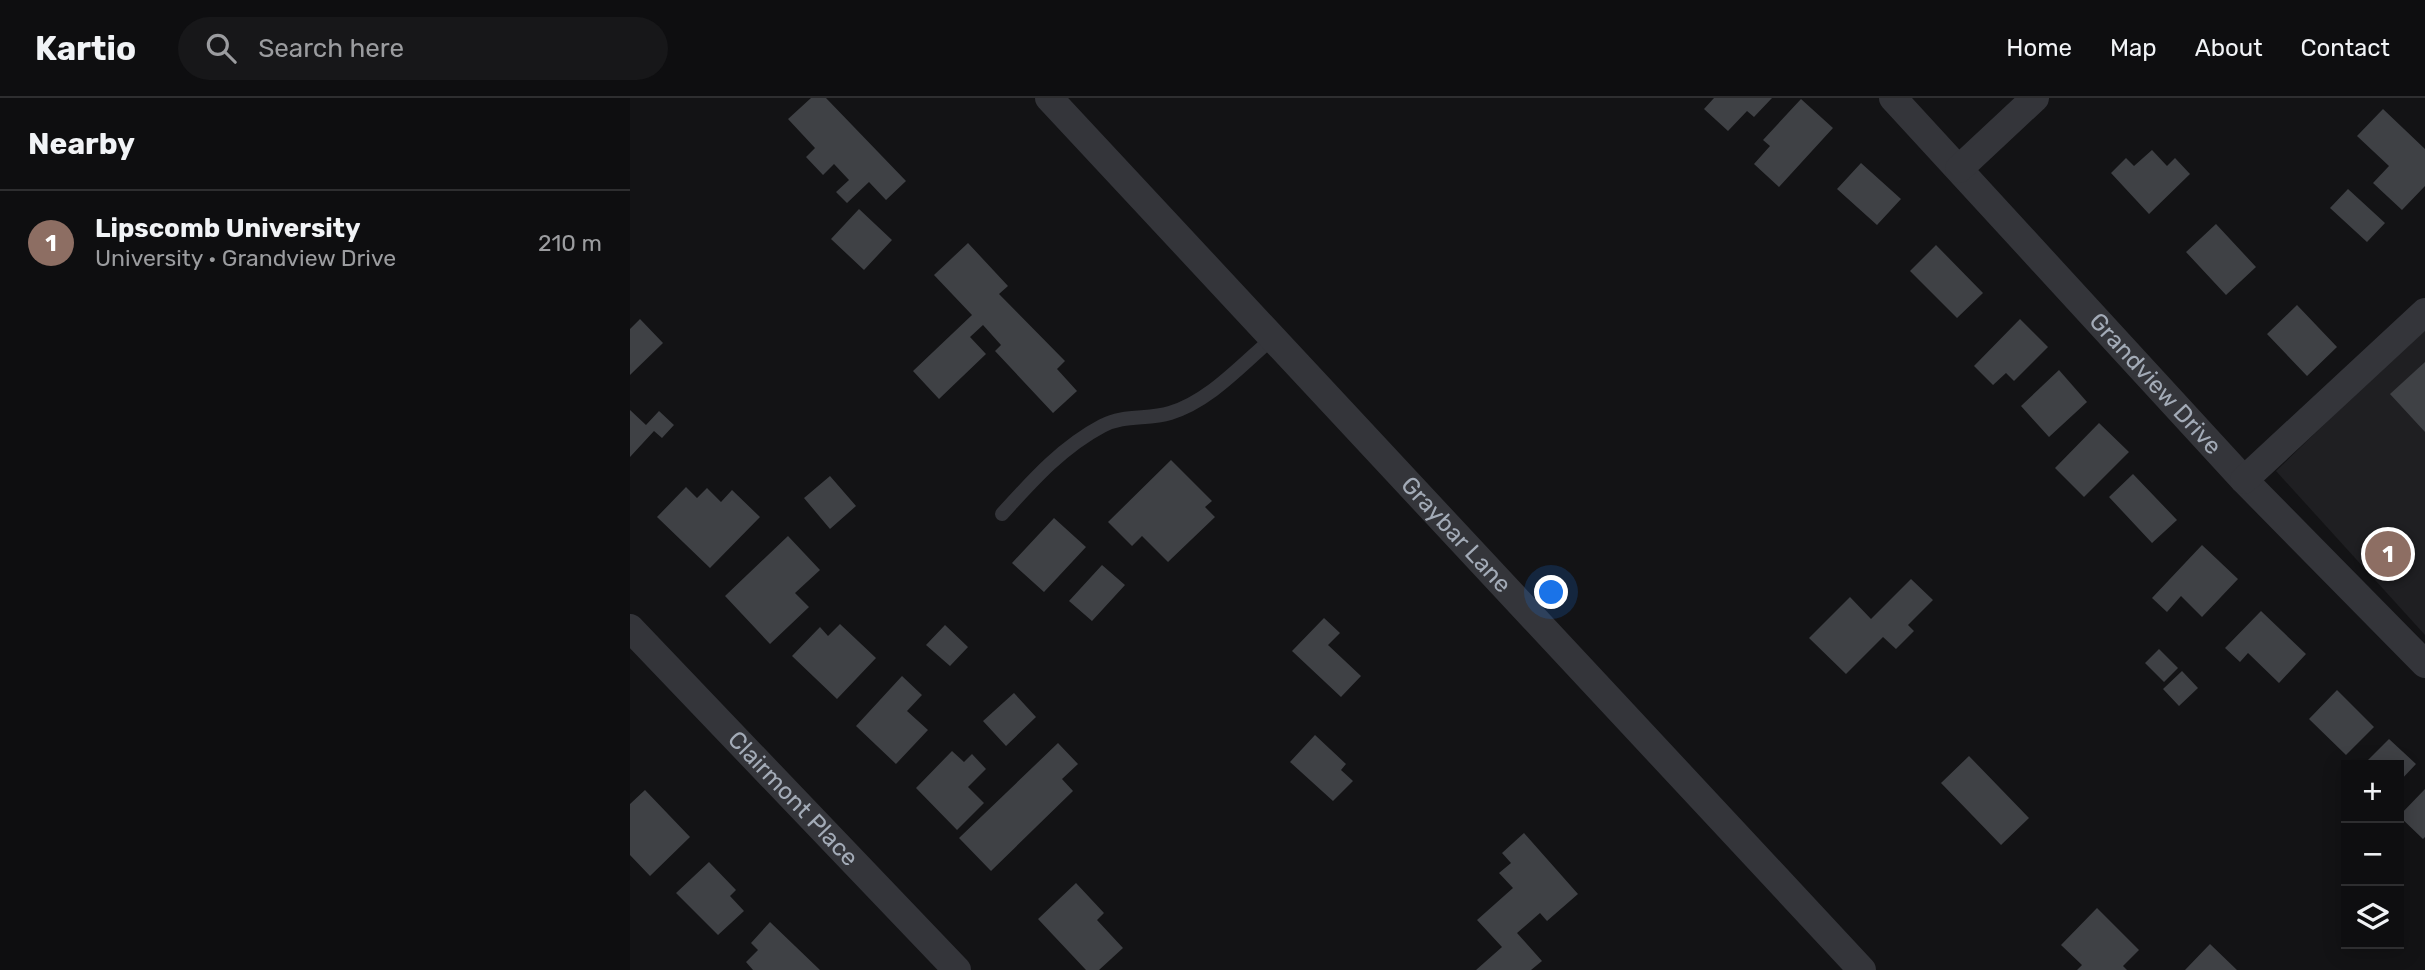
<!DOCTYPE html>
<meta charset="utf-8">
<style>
:root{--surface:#0e0e10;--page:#171719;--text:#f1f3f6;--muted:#9b9c9f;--line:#2e2e30;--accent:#ffa421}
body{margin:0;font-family:Rubik,sans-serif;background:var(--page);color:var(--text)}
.controls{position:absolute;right:21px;bottom:21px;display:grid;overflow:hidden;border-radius:0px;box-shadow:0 4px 18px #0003}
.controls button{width:63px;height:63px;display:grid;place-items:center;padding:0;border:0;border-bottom:2px solid var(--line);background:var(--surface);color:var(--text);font:35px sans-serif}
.you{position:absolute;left:922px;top:495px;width:24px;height:24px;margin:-18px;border:5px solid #fff;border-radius:50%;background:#1a73e8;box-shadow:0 0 0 10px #1a73e833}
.badge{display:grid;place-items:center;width:46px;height:46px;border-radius:50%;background:var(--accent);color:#fff;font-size:23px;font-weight:700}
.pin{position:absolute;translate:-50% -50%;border:4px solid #fff;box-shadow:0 2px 7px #0006}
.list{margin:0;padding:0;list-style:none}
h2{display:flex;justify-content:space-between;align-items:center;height:91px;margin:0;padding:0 28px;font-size:30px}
h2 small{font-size:23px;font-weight:400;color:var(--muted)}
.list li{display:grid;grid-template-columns:46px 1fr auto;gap:21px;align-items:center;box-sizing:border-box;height:105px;padding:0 28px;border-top:2px solid var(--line)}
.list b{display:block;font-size:26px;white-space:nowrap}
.list p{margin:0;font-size:23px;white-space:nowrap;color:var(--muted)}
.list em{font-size:23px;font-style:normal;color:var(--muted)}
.icon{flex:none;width:38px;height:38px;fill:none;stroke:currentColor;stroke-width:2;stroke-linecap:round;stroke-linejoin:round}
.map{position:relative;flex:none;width:1795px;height:872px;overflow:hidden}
header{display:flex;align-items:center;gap:42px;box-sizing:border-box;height:98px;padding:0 35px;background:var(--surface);border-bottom:2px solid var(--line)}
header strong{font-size:33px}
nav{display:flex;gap:38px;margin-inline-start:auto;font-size:24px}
.search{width:490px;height:63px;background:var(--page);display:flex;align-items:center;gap:18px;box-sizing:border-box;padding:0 24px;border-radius:38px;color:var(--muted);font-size:26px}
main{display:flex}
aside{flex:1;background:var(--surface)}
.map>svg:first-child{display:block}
</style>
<header>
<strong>Kartio</strong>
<div class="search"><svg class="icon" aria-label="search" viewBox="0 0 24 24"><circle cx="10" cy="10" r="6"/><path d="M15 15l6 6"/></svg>Search here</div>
<nav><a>Home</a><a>Map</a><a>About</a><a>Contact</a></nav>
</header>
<main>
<aside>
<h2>Nearby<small></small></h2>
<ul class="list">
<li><span class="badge" style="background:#8d6e63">1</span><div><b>Lipscomb University</b><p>University · Grandview Drive</p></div><em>210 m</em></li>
</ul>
</aside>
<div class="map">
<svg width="1795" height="872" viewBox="0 0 1795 872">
<rect width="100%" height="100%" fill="#131315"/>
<path fill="#1f1f22" d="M1795 229V537L1646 373Z"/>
<path fill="#3f4145" d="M181 0H196L276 83 256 102 239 84 217 105 206 94 219 82 204 66 193 77 176 59 185 50 158 21Z
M1084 0H1142L1124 19 1117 13 1098 33 1074 11Z
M1171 1 1203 30 1149 89 1124 66 1140 48 1133 42Z
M1753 11 1795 51V88L1772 112 1743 85 1759 68 1727 38Z
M1522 52 1537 68 1545 60 1560 76 1519 116 1481 75 1496 60 1504 68Z
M1231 65 1271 101 1247 127 1207 91Z
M1718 91 1755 125 1737 144 1700 110Z
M229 111 262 142 234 172 201 141Z
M1586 126 1626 169 1596 197 1556 154Z
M338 145 378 188 369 196 435 263 427 271 447 293 423 315 365 253 371 247 353 227 340 239 356 256 309 301 283 273 342 217 304 177Z
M1306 147 1353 195 1327 220 1280 173Z
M1667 207 1707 249 1677 278 1637 236Z
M10 221 33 245 0 277V231Z
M1390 221 1418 249 1384 283 1376 275 1363 287 1344 268Z
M1795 264V334L1760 296Z
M1429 272 1457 304 1419 339 1391 308Z
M0 312 16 327 29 313 44 327 32 340 24 333 0 359Z
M1469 325 1499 354 1454 399 1425 370Z
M541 362 582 403 575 409 585 419 538 464 512 438 502 448 478 424Z
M1503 376 1547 422 1522 445 1479 399Z
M200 378 226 408 200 431 174 400Z
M56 389 67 400 77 390 91 404 102 392 130 419 80 470 27 419Z
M424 420 456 449 414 494 382 465Z
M158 438 190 472 165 495 179 509 140 546 95 498Z
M1572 447 1608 481 1572 519 1551 498 1537 514 1522 500Z
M472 467 495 487 462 523 439 503Z
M1281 481 1303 502 1278 527 1284 533 1266 551 1253 539 1216 576 1179 540 1220 499 1241 521Z
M1631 513 1676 556 1649 585 1618 555 1610 564 1595 550Z
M694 520 710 535 698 547 731 578 711 599 662 553Z
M210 526 246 560 207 601 162 558 190 529 198 538Z
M315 527 338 549 320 568 296 547Z
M1529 551 1548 570 1534 584 1515 565Z
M1552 573 1568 590 1549 608 1533 591Z
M272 578 292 597 277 613 298 632 266 666 226 628Z
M1707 592 1744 629 1716 657 1679 621Z
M384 595 406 619 376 648 353 623Z
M685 637 716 666 711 672 723 683 703 703 660 664Z
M1759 641 1786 666 1769 684V667H1733Z
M428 645 448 666 432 681 443 693 361 773 329 740Z
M322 653 334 664 342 656 356 671 338 689 354 705 327 732 286 690Z
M1339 658 1399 720 1371 747 1311 685Z
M1795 691V739L1793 741 1769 718Z
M15 692 60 739 20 778 0 757V706Z
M894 735 948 796 917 823 910 815 887 835 912 863 901 872H846L872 849 847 822 883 790 869 775 881 765 872 755Z
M79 764 106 792 100 798 114 813 88 837 46 795Z
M446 785 474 815 467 822 493 850 469 872H456L408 821Z
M1467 810 1509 852 1493 868 1497 872H1447L1452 867 1431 847Z
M140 824 190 872H123L116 864 128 852 121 845Z
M1580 846 1607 872H1555Z"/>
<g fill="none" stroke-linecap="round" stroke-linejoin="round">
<path stroke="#34353a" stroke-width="14" d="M372 416C402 383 432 349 472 328 494 316 518 322 540 315 580 303 612 266 643 240"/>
<g stroke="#34353a" stroke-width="28">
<path id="s1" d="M419 0 1232 872"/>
<path id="s2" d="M1263 0 1614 382 1795 566"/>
<path d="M1329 71 1405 0"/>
<path d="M1614 382 1795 214"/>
<path id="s3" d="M0 530 327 872"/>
</g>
</g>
<g text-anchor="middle" stroke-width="5" stroke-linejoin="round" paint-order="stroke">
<g font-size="24" fill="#a3abb7" stroke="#0e0e10">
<text dy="8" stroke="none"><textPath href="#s2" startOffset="388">Grandview Drive</textPath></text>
<text dy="8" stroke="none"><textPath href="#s1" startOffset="597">Graybar Lane</textPath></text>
<text dy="8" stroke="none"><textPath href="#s3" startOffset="236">Clairmont Place</textPath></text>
</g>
</g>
</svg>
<div class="controls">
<button>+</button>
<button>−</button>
<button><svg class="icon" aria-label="layers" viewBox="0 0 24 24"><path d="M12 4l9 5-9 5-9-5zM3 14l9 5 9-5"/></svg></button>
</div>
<div class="you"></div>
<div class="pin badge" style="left:1758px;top:456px;background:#8d6e63">1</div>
</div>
</main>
